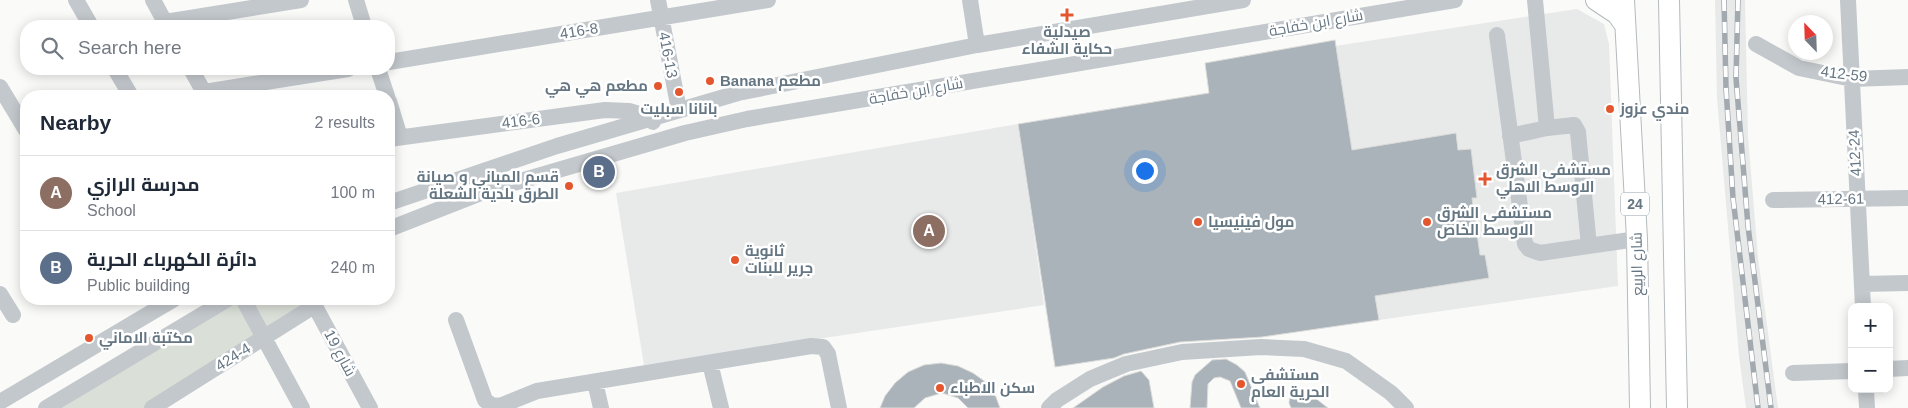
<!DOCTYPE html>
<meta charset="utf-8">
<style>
:root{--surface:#fff;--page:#f6f6f7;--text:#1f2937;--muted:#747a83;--line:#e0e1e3;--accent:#0b8043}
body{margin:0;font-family:Arial,Cairo,sans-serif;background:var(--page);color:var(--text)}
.controls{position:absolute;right:15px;bottom:15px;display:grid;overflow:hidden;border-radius:10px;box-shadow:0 2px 12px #0003}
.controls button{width:45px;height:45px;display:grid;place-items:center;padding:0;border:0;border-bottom:1px solid var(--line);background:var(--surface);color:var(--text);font:25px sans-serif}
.compass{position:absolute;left:1788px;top:15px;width:45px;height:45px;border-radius:50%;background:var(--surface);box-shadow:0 2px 12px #0003;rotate:337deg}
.you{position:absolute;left:1144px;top:170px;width:18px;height:18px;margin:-12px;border:4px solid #fff;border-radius:50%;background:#1a73e8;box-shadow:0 0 0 8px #1a73e833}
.badge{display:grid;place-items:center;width:32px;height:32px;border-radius:50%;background:var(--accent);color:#fff;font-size:16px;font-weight:700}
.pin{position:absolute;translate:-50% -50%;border:2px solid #fff;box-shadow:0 1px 5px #0006}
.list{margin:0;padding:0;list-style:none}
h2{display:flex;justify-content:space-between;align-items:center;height:65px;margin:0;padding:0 20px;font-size:21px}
h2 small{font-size:16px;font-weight:400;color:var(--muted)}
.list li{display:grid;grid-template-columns:32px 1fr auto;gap:15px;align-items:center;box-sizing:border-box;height:75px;padding:0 20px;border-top:1px solid var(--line)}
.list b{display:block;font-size:19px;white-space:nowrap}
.list p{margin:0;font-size:16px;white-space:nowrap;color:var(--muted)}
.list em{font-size:16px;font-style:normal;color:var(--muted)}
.icon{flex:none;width:28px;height:28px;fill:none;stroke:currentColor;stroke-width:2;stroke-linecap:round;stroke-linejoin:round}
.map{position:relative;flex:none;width:1908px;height:408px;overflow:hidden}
.search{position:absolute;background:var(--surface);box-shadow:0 2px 12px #0003;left:20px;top:20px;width:375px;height:55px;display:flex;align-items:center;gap:12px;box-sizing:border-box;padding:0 18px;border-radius:20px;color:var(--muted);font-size:19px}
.panel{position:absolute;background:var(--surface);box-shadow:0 2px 12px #0003;left:20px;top:90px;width:375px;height:215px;border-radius:20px}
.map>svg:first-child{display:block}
</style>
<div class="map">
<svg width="1908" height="408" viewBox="0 0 1908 408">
<rect width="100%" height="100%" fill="#fafaf8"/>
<path fill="#e8e9e9" d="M1715 0H1745L1748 136 1758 257 1778 408H1746L1739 356 1717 98Z
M1577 9 1604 24 1609 44 1618 286 1379 320 1335 46Z
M1018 124 1044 305 644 365 616 193Z"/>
<path fill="#dadfd7" d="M243 299H306L309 304 146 408H61L217 312Z"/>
<path fill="#aab3b9" stroke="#dcdcda" d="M1335 40 1352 150 1456 133 1458 150 1471 149 1477 198H1472L1480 255H1485L1489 278 1375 296 1379 320 1262 337 1180 342 1124 354 1114 358 1055 367 1018 124 1209 93 1205 63Z
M1226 359 1237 365 1245 372 1260 408H1241L1230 381 1220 377 1214 378 1208 384 1207 408H1190L1192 382 1195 375 1212 360Z
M941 363 958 366 973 373 987 383 996 397 1000 408H968L958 398 942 393 925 398 914 408H880L885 396 895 383 908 372 924 365Z
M1141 371 1149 380 1154 408H1073L1103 387 1124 376Z
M1299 389 1305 390 1328 408H1291L1289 403 1290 395 1294 391Z"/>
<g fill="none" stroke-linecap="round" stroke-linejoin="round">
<defs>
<path id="major" d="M1596 0 1617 14 1625 25
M1624 0 1637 239 1640 408
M1669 0 1677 408"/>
</defs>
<use href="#major" stroke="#b5babe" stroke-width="22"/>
<path stroke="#c3c8cc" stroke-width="16" d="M76 0 91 26
M153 0 167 26
M356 0 364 26
M658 0 679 110
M970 0 977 45
M1535 0 1547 128
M1848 0 1863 307
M165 22 301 0
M1497 35 1525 244 1529 249 1540 253 1637 239
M1756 44 1799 68 1852 79 1908 77
M389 62 768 0
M115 69 131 96
M191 69 206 96
M378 69 387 96
M0 87 26 130
M204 92 348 69
M389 101 400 137
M1510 136 1547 128 1574 125 1578 132 1589 246
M389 139 605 110 629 111 652 118 653 122
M1773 200 1908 198
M389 203 557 146 738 93 977 45 1243 0
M389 229 486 191 685 133 747 119 1455 0
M1862 284 1908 283
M0 294 13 315
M243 299 302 408
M311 299 370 408
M456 320 485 400 491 405 500 406 537 391 811 346 823 347 828 354 839 408
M710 363 721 408
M1889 369 1908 368
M1793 373 1852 371
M595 382 601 408
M1866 389 1867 408
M0 402 174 299
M46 408 228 299
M152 408 314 306
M1049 408 1057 400 1090 379 1126 364 1182 352 1261 347 1304 349 1346 361 1391 393 1406 408"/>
<use href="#major" stroke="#fff" stroke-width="20"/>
<defs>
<path id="rail" d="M1724 0 1726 88 1733 198 1758 408
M1738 0 1736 78 1748 226 1771 408"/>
</defs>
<use href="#rail" stroke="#a2aab0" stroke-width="5.5"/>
<use href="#rail" stroke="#fff" stroke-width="4" stroke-dasharray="11" stroke-linecap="butt"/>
</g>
<g fill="#e4572e" stroke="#fff" stroke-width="2">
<path d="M1064.5 7.5h5v5h5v5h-5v5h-5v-5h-5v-5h5z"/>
<circle cx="710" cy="81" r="5"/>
<circle cx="658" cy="86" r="5"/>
<circle cx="679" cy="92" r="5"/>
<circle cx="1610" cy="109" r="5"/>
<path d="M1482.5 171.5h5v5h5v5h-5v5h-5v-5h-5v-5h5z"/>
<circle cx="569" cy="186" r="5"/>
<circle cx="1198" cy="222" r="5"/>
<circle cx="1427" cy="222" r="5"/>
<circle cx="735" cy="260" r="5"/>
<circle cx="89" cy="338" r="5"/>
<circle cx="1241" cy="384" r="5"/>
<circle cx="940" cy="388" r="5"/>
</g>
<g text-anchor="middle" stroke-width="5" stroke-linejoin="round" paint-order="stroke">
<rect fill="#fff" stroke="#939fa8" stroke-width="1" x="1621" y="192.5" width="28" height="23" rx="4"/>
<g font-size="14" font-weight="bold" fill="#657683">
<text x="1635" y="209">24</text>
</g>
<g font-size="15" fill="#657683" stroke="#fff">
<text transform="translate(1316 23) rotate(-10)" y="5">شارع ابن خفاجة</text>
<text transform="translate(579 31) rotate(-9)" y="5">416-8</text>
<text transform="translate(668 55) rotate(79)" y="5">416-13</text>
<text transform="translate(1844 74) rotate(7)" y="5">412-59</text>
<text transform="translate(916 91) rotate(-10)" y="5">شارع ابن خفاجة</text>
<text transform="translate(521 121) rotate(-7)" y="5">416-6</text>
<text transform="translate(1855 153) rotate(-93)" y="5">412-24</text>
<text transform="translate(1841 199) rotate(-1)" y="5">412-61</text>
<text transform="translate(1637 264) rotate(-91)" y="5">شارع الربيع</text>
<text transform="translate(340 353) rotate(62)" y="5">شارع 19</text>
<text transform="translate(233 357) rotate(-32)" y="5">424-4</text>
</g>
<g font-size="15" font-weight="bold" fill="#657683" stroke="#fff" text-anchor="start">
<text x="1067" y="37" text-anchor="middle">صيدلية<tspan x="1067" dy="17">حكاية الشفاء</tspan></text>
<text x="720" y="86">Banana مطعم</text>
<text x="648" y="91" text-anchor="end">مطعم هي هي</text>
<text x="679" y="114" text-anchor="middle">بانانا سبليت</text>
<text x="1620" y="114">مندي عزوز</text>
<text x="1496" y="175">مستشفى الشرق<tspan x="1496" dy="17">الاوسط الاهلي</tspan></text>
<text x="559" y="182" text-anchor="end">قسم المباني و صيانة<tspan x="559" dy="17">الطرق بلدية الشعلة</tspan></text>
<text x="1437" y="218">مستشفى الشرق<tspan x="1437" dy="17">الاوسط الخاص</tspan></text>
<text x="1208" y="227">مول فينيسيا</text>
<text x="745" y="256">ثانوية<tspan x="745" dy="17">جرير للبنات</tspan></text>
<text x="99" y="343">مكتبة الاماني</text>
<text x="1251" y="380">مستشفى<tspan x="1251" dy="17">الحرية العام</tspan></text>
<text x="950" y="393">سكن الاطباء</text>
</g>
</g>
</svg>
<div class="controls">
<button>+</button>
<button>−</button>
</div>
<svg class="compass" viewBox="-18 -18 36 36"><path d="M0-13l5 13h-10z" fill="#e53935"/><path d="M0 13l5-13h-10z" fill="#747a83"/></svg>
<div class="you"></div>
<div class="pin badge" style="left:929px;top:231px;background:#8d6e63">A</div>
<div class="pin badge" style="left:599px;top:172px;background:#5c6f8a">B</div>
<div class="search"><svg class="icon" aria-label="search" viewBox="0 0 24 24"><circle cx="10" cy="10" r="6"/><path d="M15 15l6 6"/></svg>Search here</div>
<section class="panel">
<h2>Nearby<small>2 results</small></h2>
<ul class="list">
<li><span class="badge" style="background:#8d6e63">A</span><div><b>مدرسة الرازي</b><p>School</p></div><em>100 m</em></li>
<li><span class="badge" style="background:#5c6f8a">B</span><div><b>دائرة الكهرباء الحرية</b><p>Public building</p></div><em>240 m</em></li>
</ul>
</section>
</div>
